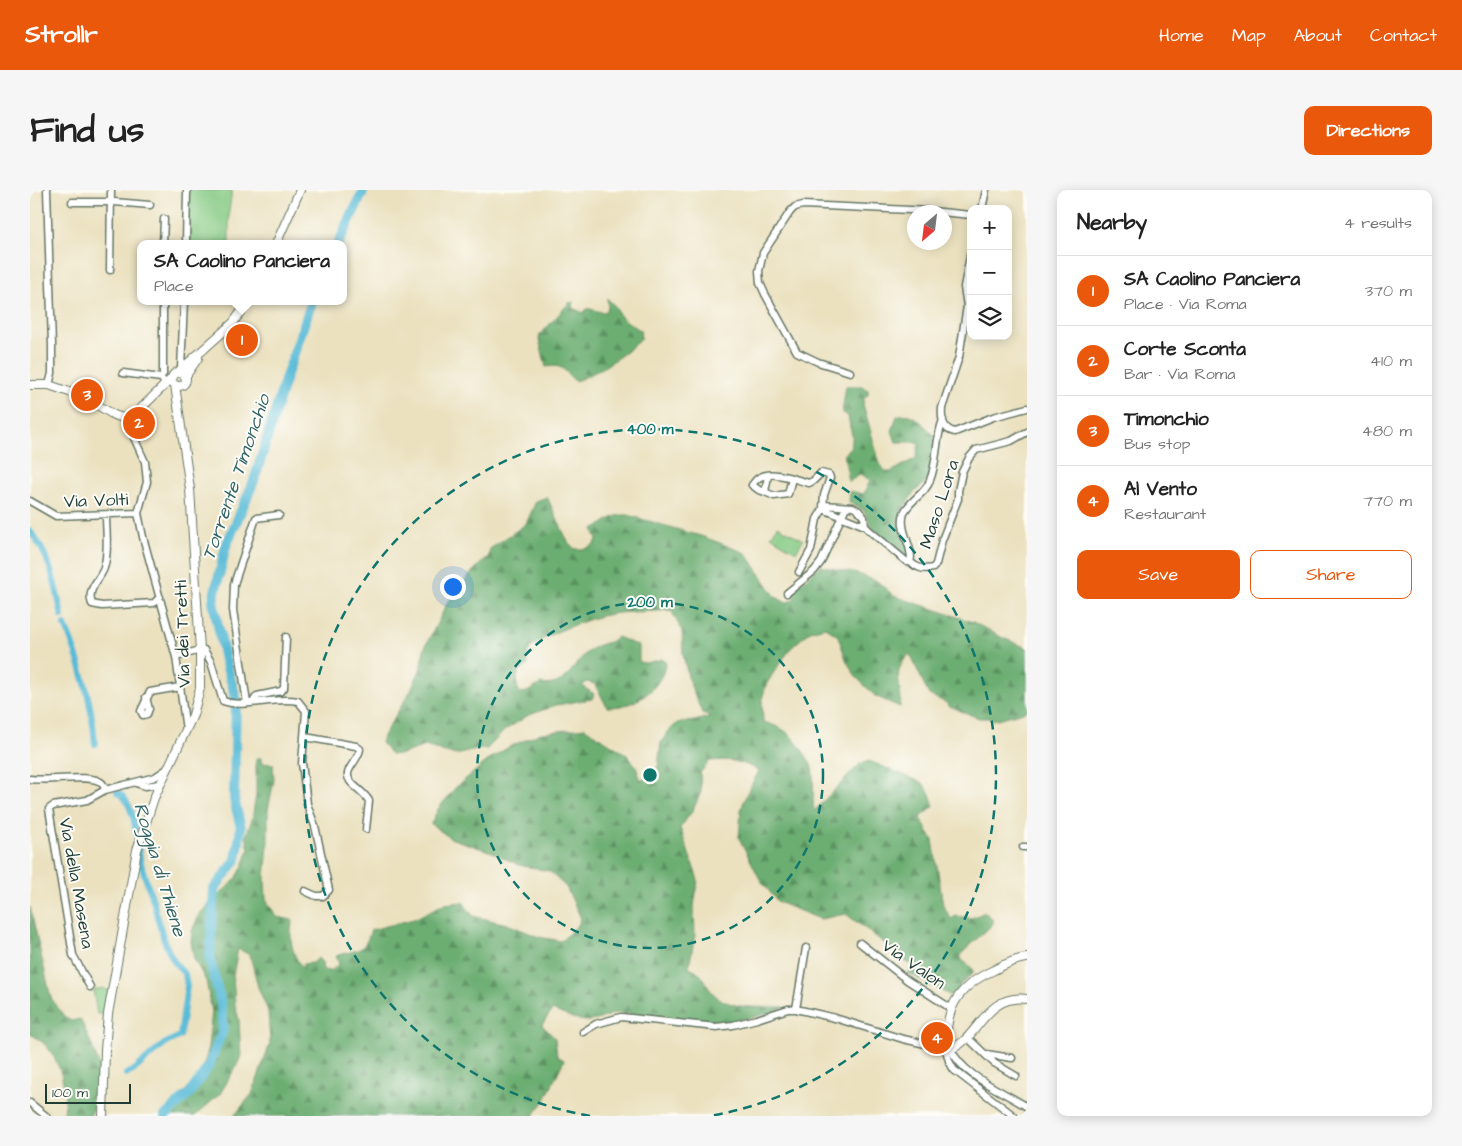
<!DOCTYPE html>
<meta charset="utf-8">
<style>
:root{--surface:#fff;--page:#f6f6f6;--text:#222;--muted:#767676;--line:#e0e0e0;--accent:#ea580c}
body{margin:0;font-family:"Architects Daughter",sans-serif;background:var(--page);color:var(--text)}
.controls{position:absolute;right:15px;top:15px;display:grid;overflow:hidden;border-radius:10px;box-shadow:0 2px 12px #0003}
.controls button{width:45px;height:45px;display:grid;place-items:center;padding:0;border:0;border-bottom:1px solid var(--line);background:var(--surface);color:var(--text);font:25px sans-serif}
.compass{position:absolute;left:877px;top:15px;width:45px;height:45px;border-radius:50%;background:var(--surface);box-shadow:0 2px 12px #0003;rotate:208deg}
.scale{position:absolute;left:15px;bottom:12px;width:86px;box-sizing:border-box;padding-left:5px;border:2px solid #1f3d34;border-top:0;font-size:14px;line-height:18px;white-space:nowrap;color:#1f3d34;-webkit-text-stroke:4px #fdfcf7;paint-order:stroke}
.you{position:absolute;left:422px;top:396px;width:18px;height:18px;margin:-12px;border:4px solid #fff;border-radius:50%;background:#1a73e8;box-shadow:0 0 0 8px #1a73e833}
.badge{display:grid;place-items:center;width:32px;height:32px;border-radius:50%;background:var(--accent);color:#fff;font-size:16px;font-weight:700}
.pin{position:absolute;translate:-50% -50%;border:2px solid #fff;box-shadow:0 1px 5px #0006}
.popup{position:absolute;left:107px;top:50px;width:210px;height:65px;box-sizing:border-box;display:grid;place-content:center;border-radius:10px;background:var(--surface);filter:drop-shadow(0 1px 4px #0005);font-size:16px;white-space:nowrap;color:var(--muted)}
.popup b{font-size:19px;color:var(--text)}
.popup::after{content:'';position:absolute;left:50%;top:100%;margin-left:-10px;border:10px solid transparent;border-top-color:var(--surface)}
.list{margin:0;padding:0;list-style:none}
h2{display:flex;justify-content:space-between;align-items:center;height:65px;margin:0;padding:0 20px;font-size:21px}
h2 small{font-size:16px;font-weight:400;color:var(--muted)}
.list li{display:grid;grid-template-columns:32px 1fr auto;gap:15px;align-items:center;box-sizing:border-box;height:70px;padding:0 20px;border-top:1px solid var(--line)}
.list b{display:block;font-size:19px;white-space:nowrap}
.list p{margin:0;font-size:16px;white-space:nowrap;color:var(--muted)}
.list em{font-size:16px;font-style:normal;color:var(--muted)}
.actions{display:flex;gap:10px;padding:15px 20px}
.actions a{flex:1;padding:11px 0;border:1px solid var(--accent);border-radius:10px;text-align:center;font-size:18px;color:var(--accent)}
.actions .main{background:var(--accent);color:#fff}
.icon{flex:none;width:28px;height:28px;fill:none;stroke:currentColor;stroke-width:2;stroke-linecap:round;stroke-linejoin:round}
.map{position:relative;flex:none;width:997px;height:926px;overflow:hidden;border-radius:10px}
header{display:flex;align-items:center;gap:30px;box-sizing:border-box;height:70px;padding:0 25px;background:var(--accent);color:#fff}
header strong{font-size:24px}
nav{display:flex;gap:28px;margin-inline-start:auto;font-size:18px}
.intro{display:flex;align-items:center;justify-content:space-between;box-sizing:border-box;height:120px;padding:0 30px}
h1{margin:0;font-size:35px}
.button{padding:12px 22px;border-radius:10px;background:var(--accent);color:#fff;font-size:18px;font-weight:700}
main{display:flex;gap:30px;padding:0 30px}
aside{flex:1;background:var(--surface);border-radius:10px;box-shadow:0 2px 12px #0003}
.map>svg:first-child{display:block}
</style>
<header>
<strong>Strollr</strong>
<nav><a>Home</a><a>Map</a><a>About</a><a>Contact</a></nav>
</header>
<div class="intro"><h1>Find us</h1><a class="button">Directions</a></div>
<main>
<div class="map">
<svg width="997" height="926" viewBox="0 0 997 926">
<defs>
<pattern id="forest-firs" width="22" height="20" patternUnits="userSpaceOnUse" patternTransform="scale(1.25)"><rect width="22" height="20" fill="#6cae72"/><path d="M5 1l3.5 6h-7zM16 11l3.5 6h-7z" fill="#588f5e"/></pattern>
</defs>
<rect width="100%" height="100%" fill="#fdfcf7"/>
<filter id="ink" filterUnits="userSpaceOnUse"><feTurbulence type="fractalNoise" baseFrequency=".02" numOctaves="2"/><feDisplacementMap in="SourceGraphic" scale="10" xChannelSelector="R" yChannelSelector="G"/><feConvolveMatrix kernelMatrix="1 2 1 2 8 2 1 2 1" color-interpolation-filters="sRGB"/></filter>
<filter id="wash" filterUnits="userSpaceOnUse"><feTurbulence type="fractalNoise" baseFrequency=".0096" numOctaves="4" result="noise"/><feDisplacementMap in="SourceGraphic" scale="20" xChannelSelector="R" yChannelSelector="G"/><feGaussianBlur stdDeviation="1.12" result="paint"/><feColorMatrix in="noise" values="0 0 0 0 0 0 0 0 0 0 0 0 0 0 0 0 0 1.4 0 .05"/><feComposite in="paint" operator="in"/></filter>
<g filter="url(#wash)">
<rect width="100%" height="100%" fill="#ebe1bf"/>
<path fill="url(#forest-firs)" stroke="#467653" d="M577 108 586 117 588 123 593 129 610 140 611 148C598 163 564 185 545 191 533 181 535 174 516 177L509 149 510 145 539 113 544 112 542 118 554 123 556 119C563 118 569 123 575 122L578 117Z
M816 196H832L838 200V205L834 208 833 214 850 274 856 282H861L886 268 889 255 886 252H866L862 241 867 226C885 219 894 238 906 246L904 274 898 289 883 304 873 319 880 369H876L868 358 843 339 834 321 828 316 819 313 820 301 834 304 840 290 830 284 819 292 814 265C828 252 820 242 818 226L812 222Z
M517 307 538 352 545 359C554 359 562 359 567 350L563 339C578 333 580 324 598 325L674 347 716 363 745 406 756 413 765 408 763 403 764 399 790 376 828 384 847 391 864 406 943 432 971 447 997 458V521L964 530 961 528H949L918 516 917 513 899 505 880 464C859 482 874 496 870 517L845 506 827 488 817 472 808 446 795 437 780 441 761 458 744 482 736 495 732 509 733 532C740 534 748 536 755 541 763 546 780 569 782 578 785 592 782 607 784 621L830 574 839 571 893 593 900 604 904 616 890 628 903 650 913 715 921 729 926 726 942 728 955 722 962 729 963 734 931 764V769L944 780 942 784 931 794 923 807 878 783 883 776 868 767 853 752 816 724 790 729 748 712 731 691 709 648 711 620 717 603 729 581C711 571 701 569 680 571L670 583 671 602 663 620 650 638 668 690 664 716 665 745 659 777C674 782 672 791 682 802 698 821 733 817 754 817 716 834 671 835 630 830 617 828 605 824 592 823 582 822 575 828 566 830 551 834 536 825 522 820L512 835 525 848 527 866 534 870 514 912 503 926H204L222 904 240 854 238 821 228 797 220 765 208 759 203 785 205 815 209 830 211 868 190 904 165 926H130L166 890 171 881 177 865 182 822 176 791 164 769 161 752 162 741 170 723 206 689 213 676 219 659 216 646 222 629 226 605V568H231V573L243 574 244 590 238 620V655L235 688 236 710 247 727 263 730C258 745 262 768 274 779L273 774 283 773 288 768 292 772 293 780 301 781 309 774 306 766C327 758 333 766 341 740L384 729 414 714 433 712 443 726 477 734 509 747 531 751 549 734 550 726 536 697 519 681 489 675 462 662 420 648 401 634 408 619 426 597 461 568 479 557 511 543 555 538 596 564 606 576 611 591 628 577 631 553 638 542 647 533 665 531 681 526 672 523 659 491 653 464 652 441 641 420C622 422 593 421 576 425 557 429 510 446 499 460 496 465 496 470 498 475L488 482 487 496 490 503 497 502 511 494C539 499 544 469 563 458 572 452 578 455 587 447L609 456V472L616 473 632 469 636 472C631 500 605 518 577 517L565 494 557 492 552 496 564 504 562 509 526 515 497 526 474 541 457 559H449L426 565 395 556 369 565 361 564 351 553 353 546 380 502 390 480 394 459 418 412 443 381 459 366 460 359 496 334 506 311Z
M0 717 21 808 34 826 41 831 50 829C53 833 70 875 70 879 71 891 69 903 69 915H65L60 926H34C34 921 35 916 35 910 34 884 25 856 0 844Z"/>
<path fill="#86ca84" stroke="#52845c" d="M159 0H202L199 21V54H158Z
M748 336 773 350 766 362 741 346Z
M73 798 79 801 75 824H67L63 800Z"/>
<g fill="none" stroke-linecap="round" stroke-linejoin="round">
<path stroke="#59bbd7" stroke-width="6" d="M0 341C21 367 25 394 32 426
M35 435C51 473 62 513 65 554
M87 602C106 611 107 655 111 673 114 686 119 698 123 710 129 733 136 769 155 784L157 796 150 846 134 854 103 881 96 884"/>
<path stroke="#59bbd7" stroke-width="10" d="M308 54 334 0
M135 926 160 903 178 877 193 840 191 813 180 770 184 699 206 670 211 638 204 609 206 508 195 470 183 411 196 356 224 291 256 187 282 111"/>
</g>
</g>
<g filter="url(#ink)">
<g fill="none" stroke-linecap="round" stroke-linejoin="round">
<defs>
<path id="minor" d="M17 0 22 155V183L19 195
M42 12H84L120 15
M952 19 956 0
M133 54 134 29
M156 54 157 0
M941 61 934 97 937 116 929 167 912 218C911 229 913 240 925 242L963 227 997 218
M80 80 81 0
M133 111V184
M151 179 154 111
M820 182 788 172 767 162 735 104 730 93 729 81 733 63 760 22 765 17 773 15 901 21 941 25
M93 183 131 188 134 192 133 197
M99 230 101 241 115 272 117 292 108 323 113 347 146 467 156 540
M738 286 735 302 744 306 758 304 762 288
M735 302 729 300 722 295C734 275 762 289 779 293L783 291 791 283 799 285 800 288 794 305 793 319 835 336
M0 311 26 326 108 323
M793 315 823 317 828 320 834 327 835 336 840 341 877 372H880C885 360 868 340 874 323 879 310 896 304 900 290 908 271 905 249 913 230
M76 325C76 341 79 362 74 378 70 390 56 399 62 414L72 416 124 413 130 407
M880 372C887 378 893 380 903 378L906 374 912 350 928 309V301L932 282 939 268 946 260 981 251 997 242
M769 382 781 360 787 329 793 319
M757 403 784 381 791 372 816 317
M146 467 170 460H174L181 472 193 511C216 519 243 506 268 511L276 521 272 573 277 614 285 636 299 700 293 706H286L275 701
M116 507 119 519 117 524 113 525 111 521 120 502 150 497
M223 512 227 506 251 501 254 498 256 447
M217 513 203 420 204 394 226 328 249 325
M275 547 326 556 330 559C329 571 312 580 320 591 325 598 334 602 339 611L336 639
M0 589C15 592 62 583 72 593 74 595 74 597 75 600
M106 593 115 596 130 594
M993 657H997
M830 753 877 790 922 819
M60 797 43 765 19 619 23 616 57 610 75 600 125 587 137 579
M766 819 776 758
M553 842 566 834 591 827 686 837 703 835 727 829 758 819H766L805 828 873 849 905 856 916 860 919 871 924 880 984 926
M937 847 964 873 986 886
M921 859C932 886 973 901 997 917
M956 864 982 868
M0 913 16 926"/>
<path id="tertiary" d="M246 54 270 0
M142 189a7 7 0 1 1 14 0a7 7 0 1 1-14 0Z
M147 183 203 133 219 111
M155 187 168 168
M0 195H19L54 207 84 225 99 230 143 187
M997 768C985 769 975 774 964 780 926 797 915 819 916 860 948 855 952 803 997 809
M73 926 75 860 78 824 107 660 124 608 163 525 170 498V460L160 299 145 195"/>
</defs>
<use href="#minor" stroke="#667665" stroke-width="9"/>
<use href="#tertiary" stroke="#667665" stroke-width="10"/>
<use href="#minor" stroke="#fff" stroke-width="6"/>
<use href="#tertiary" stroke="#fff" stroke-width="8"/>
</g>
</g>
<g fill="none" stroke="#0f766e" stroke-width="2.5" stroke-dasharray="9 6">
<circle cx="620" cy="585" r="173"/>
<path d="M560 926A346 346 0 1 1 680 926"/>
</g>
<g text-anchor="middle" stroke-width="4" stroke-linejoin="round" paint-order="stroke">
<g font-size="18" fill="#1f3d34" stroke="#fdfcf7">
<text transform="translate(66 310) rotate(-2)" y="6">Via Volti</text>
<text transform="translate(909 314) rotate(-72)" y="6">Maso Lora</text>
<text transform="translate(152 444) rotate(-92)" y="6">Via dei Tretti</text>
<text transform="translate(47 693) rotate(80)" y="6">Via della Masena</text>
<text transform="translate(884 774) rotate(35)" y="6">Via Valon</text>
</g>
<g font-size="19" font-style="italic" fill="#306365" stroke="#fdfcf7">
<text transform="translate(205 287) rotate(-71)" y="7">Torrente Timonchio</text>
<text transform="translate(131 679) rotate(73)" y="7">Roggia di Thiene</text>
</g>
</g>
<circle cx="620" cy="585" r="8" fill="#0f766e" stroke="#fdfcf7" stroke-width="2.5"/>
<g font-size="15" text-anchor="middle" font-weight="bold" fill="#0f766e" stroke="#fdfcf7" stroke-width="4" stroke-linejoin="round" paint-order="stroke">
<text x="620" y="244">400 m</text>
<text x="620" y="417">200 m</text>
</g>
</svg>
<div class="controls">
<button>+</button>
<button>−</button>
<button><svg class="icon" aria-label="layers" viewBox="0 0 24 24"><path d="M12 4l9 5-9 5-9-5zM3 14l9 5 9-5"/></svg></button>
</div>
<svg class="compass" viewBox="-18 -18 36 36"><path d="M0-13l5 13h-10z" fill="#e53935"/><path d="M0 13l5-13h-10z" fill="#767676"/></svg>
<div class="scale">100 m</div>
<div class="you"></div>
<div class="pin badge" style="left:212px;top:150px">1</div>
<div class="popup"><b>SA Caolino Panciera</b>Place</div>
<div class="pin badge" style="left:109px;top:233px">2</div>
<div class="pin badge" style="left:57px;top:205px">3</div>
<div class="pin badge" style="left:907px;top:848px">4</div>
</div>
<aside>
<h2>Nearby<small>4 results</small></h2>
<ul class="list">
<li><span class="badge">1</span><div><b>SA Caolino Panciera</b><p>Place · Via Roma</p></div><em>370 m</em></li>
<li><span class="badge">2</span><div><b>Corte Sconta</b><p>Bar · Via Roma</p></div><em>410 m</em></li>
<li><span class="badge">3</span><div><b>Timonchio</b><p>Bus stop</p></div><em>480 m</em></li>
<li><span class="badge">4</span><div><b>Al Vento</b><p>Restaurant</p></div><em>770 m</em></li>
</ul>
<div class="actions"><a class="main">Save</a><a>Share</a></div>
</aside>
</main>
